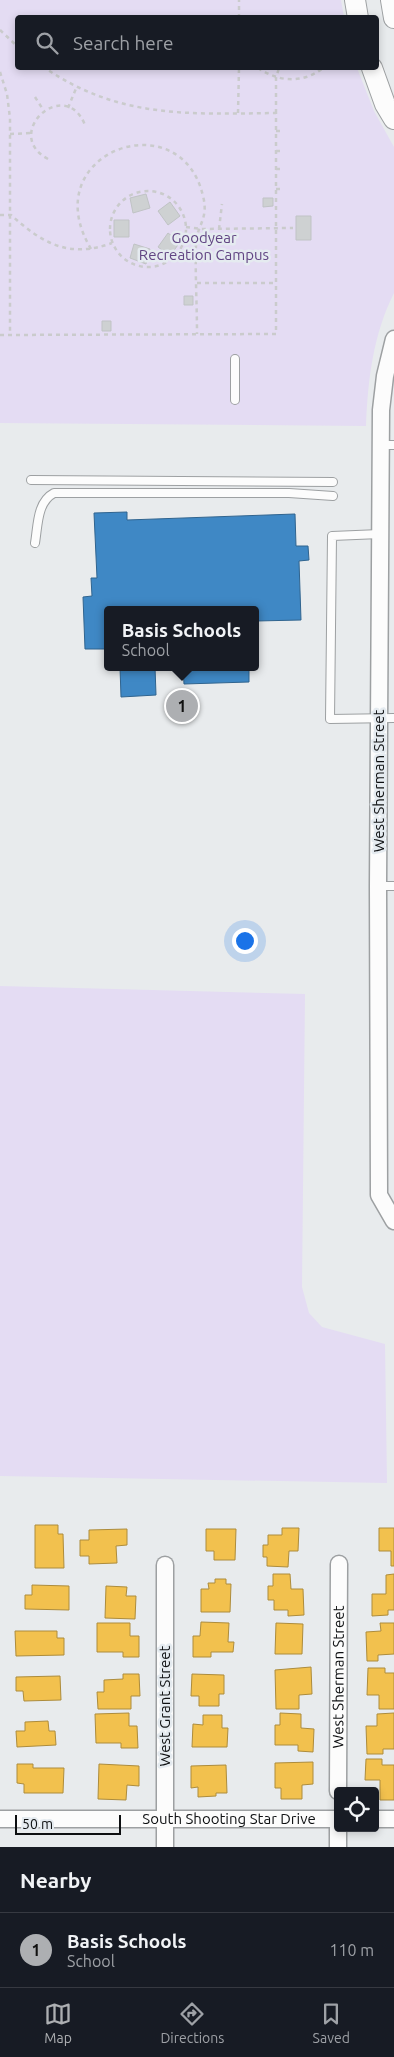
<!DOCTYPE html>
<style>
:root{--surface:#171b24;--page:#242831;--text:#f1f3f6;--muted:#9ea1a6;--line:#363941;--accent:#adafb2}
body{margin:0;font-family:Ubuntu,sans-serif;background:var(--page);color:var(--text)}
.controls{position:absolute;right:15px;bottom:15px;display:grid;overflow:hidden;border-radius:5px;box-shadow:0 2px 8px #0003}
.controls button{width:45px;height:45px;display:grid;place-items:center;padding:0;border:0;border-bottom:1px solid var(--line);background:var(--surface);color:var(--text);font:25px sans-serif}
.scale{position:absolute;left:15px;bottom:12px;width:106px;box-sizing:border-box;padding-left:5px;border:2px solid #0d0f11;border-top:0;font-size:14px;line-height:18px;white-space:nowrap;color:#0d0f11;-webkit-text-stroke:4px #e5ebf0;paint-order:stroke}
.you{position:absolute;left:244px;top:940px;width:18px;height:18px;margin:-12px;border:4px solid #fff;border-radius:50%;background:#1a73e8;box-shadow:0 0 0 8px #1a73e833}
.badge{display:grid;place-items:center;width:32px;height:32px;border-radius:50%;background:var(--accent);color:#111;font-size:16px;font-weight:700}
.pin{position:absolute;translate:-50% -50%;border:2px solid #fff;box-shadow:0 1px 5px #0006}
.popup{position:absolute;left:104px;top:606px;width:155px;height:65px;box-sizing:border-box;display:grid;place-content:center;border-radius:5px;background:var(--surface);filter:drop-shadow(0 1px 4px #0005);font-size:16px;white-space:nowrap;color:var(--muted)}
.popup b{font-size:19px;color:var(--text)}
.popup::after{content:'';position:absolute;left:50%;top:100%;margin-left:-10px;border:10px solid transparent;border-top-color:var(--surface)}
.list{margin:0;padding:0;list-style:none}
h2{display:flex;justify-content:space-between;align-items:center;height:65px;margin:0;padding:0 20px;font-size:21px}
h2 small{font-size:16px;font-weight:400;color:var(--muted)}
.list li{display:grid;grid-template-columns:32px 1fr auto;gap:15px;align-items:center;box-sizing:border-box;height:75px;padding:0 20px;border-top:1px solid var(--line)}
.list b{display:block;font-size:19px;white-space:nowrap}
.list p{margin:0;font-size:16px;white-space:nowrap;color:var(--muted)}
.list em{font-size:16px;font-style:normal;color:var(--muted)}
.icon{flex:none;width:28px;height:28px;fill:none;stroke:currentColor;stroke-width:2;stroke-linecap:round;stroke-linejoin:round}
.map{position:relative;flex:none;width:394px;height:1847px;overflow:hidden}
.search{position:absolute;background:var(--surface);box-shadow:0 2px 8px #0003;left:15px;right:15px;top:15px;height:55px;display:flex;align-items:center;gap:12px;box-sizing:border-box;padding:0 18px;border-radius:5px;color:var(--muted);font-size:19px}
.sheet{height:140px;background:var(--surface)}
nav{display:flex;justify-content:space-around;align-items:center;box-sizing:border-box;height:70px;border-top:1px solid var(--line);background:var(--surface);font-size:14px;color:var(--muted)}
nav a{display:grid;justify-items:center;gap:2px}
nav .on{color:var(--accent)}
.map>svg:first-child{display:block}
</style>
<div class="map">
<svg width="394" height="1847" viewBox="0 0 394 1847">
<rect width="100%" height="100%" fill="#e8ebed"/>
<path fill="#e4dcf3" d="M0 0H341L344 17 18 18V68H357L374 111 394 147V293C373 335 368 379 366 426L0 423Z
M0 986 305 994 302 1287 309 1313 322 1327 385 1344 387 1483 0 1476Z"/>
<path fill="#f2c14e" stroke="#ad8c3c" d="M35 1525H58V1534H63L64 1568H35Z
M282 1528H299L298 1551H289L288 1567 267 1566V1557H263V1545H268V1535H282Z
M379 1528H394V1566H391V1551H379Z
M127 1529V1545L116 1546 117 1563 89 1564V1556H80V1540H89V1530Z
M206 1529H236L235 1560H214V1551H206Z
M273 1574H290L291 1589H303L304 1615 288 1616V1610H274V1600H268V1586H273Z
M394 1574V1610H388V1615L372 1616V1594H386V1575Z
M215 1579H226V1584H231L230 1612H201V1589H209L208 1583H215Z
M32 1585 69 1586V1610L25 1609V1595H32Z
M106 1586 127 1587 126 1596H136L135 1619 105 1618Z
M201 1622 229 1623 228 1642H234L233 1652H211V1657H193V1636H200Z
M97 1623H130V1636H139V1657H123V1652H97Z
M276 1623 303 1624 302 1654H275Z
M380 1623H394V1654L378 1655V1661H367L366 1632 381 1631Z
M15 1631H57V1638H64V1655L16 1656Z
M311 1667 312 1694 299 1695V1709H276L275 1670Z
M368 1668H385V1673H394V1709H379V1695H367Z
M123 1674H139L140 1696H131V1709H98L97 1692H104V1680L123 1679Z
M192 1674 224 1675V1694H219V1706H199V1696H191Z
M60 1676 61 1700 24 1701 23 1691H16V1677Z
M129 1713V1726H137L138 1748H121V1743H96L95 1714Z
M280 1713 301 1714V1728L314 1729 313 1752 298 1751V1745H275V1725H280Z
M394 1713V1749H383V1754H367L366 1726H377V1714Z
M203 1715H222V1728H228L227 1747H192L193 1724 203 1725Z
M48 1721 49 1731H55L56 1745 17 1747 16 1731H25V1722Z
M366 1759H382V1765H394V1800H380V1780H365Z
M313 1762V1784L302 1785V1799H281V1788H275V1763Z
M17 1764H33V1768H64L63 1793H24V1784L17 1783Z
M99 1764 139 1766V1786L127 1785 126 1800 98 1799Z
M226 1765 227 1793H216V1796L198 1797V1787L191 1788V1766Z"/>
<path fill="#3f88c5" stroke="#30648f" d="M127 512V520L295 514 296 546H308L309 560 299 561 301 620 256 621V610H108V649H85L83 597 92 596 91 578H97L94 513Z
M120 667H155L156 695 121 697Z
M183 667H249V682L184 684Z"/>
<path fill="#ced1d2" stroke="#c0c3c5" d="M146 194 150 208 133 213 130 198Z
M263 198H273V206L263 207Z
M170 202 180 216 168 225 158 211Z
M296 216H311V240H296Z
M114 220H129V237H114Z
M168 233 180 242 170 256 158 247Z
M134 244 150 249 146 264 130 258Z
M184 296H193V305H184Z
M102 321H111V331H102Z"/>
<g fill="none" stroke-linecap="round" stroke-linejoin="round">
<defs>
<path id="service" d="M235 400V359
M381 445H394
M31 480 333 482
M380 534 332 536 330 719 394 718
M35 543C38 525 37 502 54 493H289L333 496
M378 886H394"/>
<g id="minor">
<path d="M394 339 385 376 381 410 378 886 379 1195 394 1221"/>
<path id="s1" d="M338 1791 339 1564"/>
<path id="s2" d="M0 1819H338"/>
<path d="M375 1819H394"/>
<path d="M165 1847V1565"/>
<path d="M338 1847V1828"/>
</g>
<path id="tertiary" d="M355 0 358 18
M391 0 394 18
M372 68 385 104 394 119"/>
</defs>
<use href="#service" stroke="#9da0a2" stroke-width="10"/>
<use href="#minor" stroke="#9da0a2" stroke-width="19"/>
<use href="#tertiary" stroke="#9da0a2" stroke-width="22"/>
<path stroke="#cacbcc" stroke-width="2.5" stroke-dasharray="4 4" stroke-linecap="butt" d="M239 18V0
M0 30 18 47
M258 68C279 82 302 84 323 68
M0 72 7 94 10 118V335
M35 97 44 111
M68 108 77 86
M238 113 239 68
M276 113V78L279 68
M276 131H283
M10 134 32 133
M276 151H283
M48 159C1 134 65 75 85 125
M276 169H283
M276 189H283
M110 229a38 38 0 1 1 76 0a38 38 0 1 1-76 0Z
M0 215H11C42 243 69 259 112 243
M186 227 201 229 293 228
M219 229 222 204
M91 249C33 152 181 100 203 196 209 219 197 225 196 243 195 273 197 304 197 334
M197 283H276
M0 335 276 334V113C190 114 120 119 45 68"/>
<use href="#service" stroke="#fcfcfc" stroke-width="8"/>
<use href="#minor" stroke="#fcfcfc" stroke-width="16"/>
<use href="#tertiary" stroke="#fcfcfc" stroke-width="20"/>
</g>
<g text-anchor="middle" stroke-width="5" stroke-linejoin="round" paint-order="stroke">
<g font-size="15" fill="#614583" stroke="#e5ebf0">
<text x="204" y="243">Goodyear<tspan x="204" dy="17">Recreation Campus</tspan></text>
</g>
<g font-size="15" fill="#0d0f11" stroke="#e5ebf0">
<text transform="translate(379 781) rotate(-90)" y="5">West Sherman Street</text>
<text dy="5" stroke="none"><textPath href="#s1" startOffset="114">West Sherman Street</textPath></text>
<text transform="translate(165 1706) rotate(-90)" y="5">West Grant Street</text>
<text dy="5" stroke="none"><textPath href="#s2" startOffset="229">South Shooting Star Drive</textPath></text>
</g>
</g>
</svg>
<div class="controls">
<button><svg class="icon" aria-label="locate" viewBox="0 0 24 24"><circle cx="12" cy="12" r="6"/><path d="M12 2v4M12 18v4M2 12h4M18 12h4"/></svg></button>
</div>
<div class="scale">50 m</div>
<div class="you"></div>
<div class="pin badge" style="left:182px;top:706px">1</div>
<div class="popup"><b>Basis Schools</b>School</div>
<div class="search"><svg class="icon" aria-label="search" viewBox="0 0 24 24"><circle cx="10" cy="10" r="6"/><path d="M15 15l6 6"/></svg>Search here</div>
</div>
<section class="sheet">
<h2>Nearby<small></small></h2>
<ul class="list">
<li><span class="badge">1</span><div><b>Basis Schools</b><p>School</p></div><em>110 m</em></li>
</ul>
</section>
<nav>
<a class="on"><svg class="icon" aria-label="map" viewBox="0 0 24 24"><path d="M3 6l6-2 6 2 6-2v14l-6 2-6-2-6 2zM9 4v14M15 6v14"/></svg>Map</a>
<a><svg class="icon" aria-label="directions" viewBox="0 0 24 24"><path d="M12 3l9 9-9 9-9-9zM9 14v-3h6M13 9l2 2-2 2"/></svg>Directions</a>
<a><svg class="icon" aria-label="saved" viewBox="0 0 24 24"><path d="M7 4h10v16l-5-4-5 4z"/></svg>Saved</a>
</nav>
